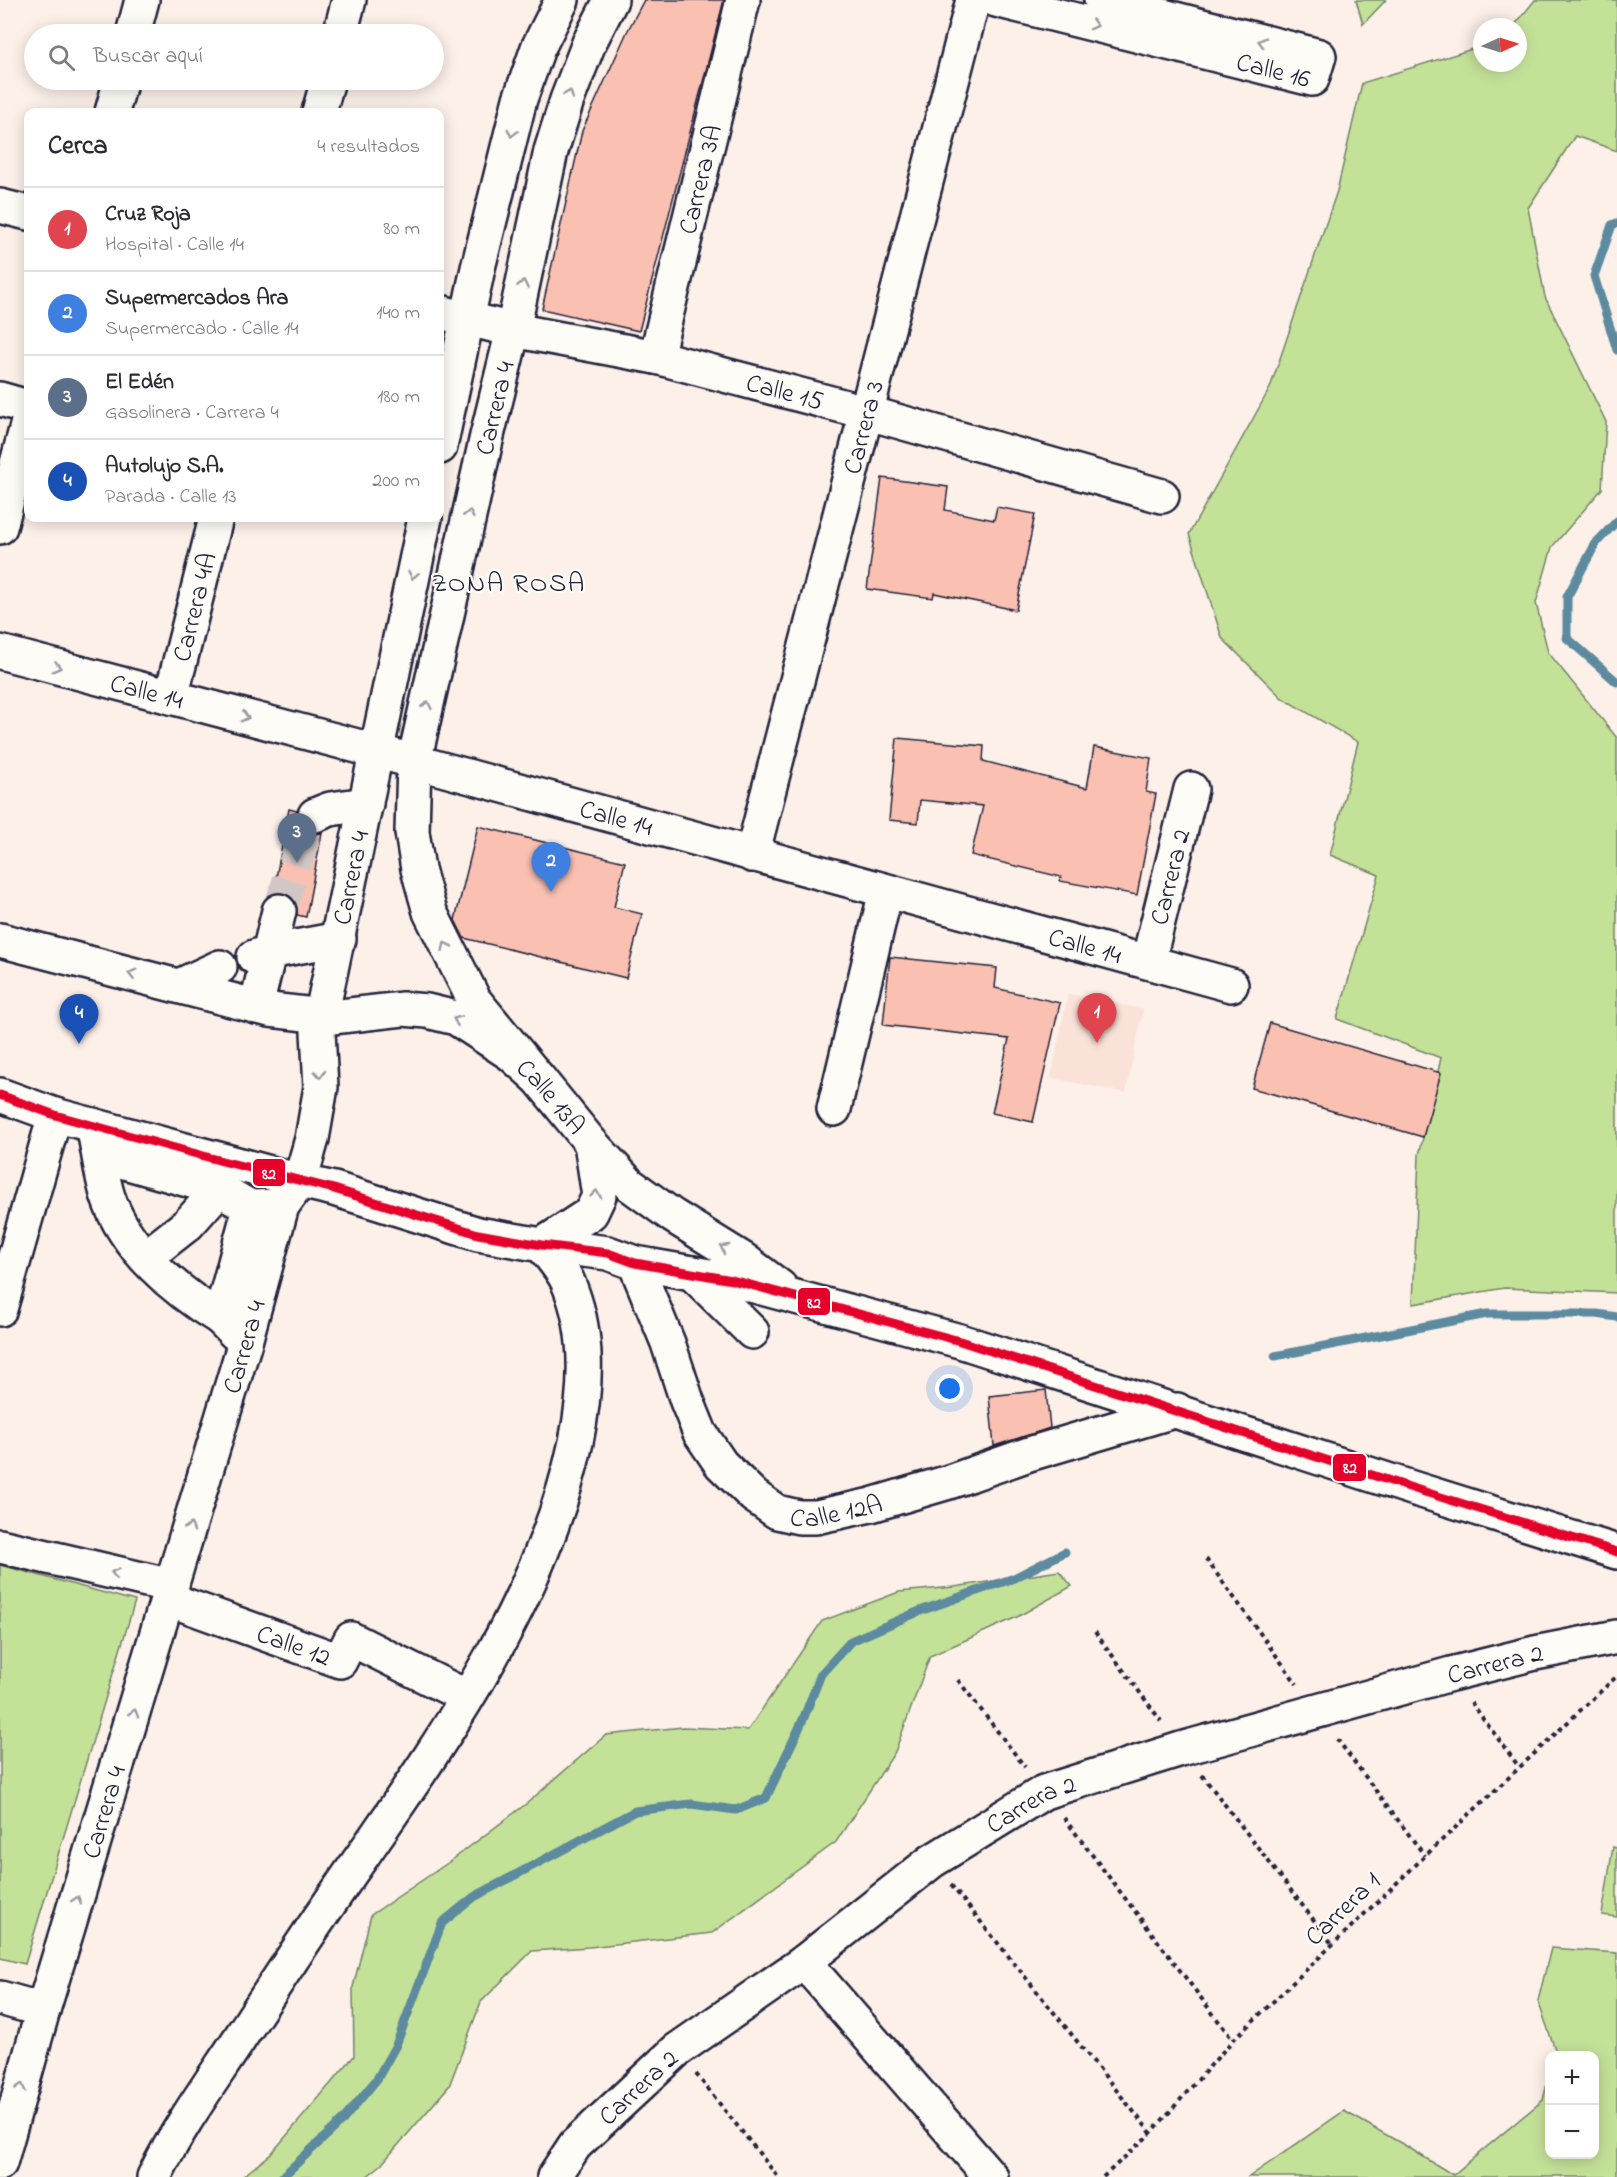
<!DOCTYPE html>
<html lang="es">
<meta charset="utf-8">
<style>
:root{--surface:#fff;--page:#f2f2f3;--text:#2b2b33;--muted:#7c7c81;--line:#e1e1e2;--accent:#1f6fb2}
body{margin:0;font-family:"Indie Flower",sans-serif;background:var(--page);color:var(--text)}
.controls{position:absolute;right:18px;bottom:18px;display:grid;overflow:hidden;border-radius:12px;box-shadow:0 3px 15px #0003}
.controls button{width:54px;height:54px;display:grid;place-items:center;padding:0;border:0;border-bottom:2px solid var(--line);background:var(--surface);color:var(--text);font:30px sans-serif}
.compass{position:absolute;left:1473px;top:18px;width:54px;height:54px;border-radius:50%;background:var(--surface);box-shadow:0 3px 15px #0003;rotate:86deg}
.you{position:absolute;left:950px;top:1389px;width:21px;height:21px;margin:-15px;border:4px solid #fff;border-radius:50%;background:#1a73e8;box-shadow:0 0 0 9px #1a73e833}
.badge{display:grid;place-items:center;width:39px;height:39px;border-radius:50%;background:var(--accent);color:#fff;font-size:20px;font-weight:700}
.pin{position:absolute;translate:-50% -50px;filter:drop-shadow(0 2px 3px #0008)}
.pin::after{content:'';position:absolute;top:32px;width:21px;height:18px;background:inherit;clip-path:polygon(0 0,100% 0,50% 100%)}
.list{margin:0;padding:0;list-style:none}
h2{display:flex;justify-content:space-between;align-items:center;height:78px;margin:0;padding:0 24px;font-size:26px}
h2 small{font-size:20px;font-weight:400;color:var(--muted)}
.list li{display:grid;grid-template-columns:39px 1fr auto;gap:18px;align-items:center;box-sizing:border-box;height:84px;padding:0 24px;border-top:2px solid var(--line)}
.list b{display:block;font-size:22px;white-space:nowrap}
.list p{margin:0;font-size:20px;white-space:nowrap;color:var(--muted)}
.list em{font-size:20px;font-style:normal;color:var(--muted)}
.icon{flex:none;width:33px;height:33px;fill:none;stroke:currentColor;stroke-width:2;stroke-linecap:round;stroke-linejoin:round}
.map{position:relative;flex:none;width:1617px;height:2177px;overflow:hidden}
.search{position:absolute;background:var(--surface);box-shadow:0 3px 15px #0003;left:24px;top:24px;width:420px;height:66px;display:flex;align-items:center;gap:15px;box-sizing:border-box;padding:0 21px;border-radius:33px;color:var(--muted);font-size:22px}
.panel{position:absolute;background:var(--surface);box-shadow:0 3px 15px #0003;left:24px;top:108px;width:420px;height:414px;border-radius:12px}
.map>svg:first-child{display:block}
</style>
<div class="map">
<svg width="1617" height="2177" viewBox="0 0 1617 2177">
<rect width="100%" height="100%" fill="#fcf0e9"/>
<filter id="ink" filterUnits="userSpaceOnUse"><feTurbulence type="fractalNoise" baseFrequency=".0167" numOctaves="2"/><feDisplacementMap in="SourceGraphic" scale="12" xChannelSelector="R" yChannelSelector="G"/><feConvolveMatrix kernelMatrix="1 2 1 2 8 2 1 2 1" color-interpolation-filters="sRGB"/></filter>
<g filter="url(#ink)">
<path fill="#fbe2d8" d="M1068 994 1143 1009 1126 1093 1051 1078Z"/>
<path fill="#c4e198" stroke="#73826a" stroke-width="1.5" d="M1356 0H1386L1363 24Z
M1535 0H1617V151L1575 136 1528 208 1545 297 1606 422 1602 489 1552 547 1536 603 1548 652 1617 738V1293L1504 1288 1413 1304 1419 1155 1441 1058 1337 1019 1379 875 1330 855 1358 742 1282 698 1222 638 1189 534 1270 388 1337 191 1362 83 1482 46V63H1518V27H1513Z
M0 1565 135 1601 25 1964 0 1958Z
M1059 1571 1072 1586 1017 1617 930 1656 895 1752 836 1842 712 1933 589 1947 532 1951 481 2002 449 2086 381 2165 366 2177H242L271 2154 354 2056 353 1987 371 1915 452 1860 526 1804 606 1735 683 1727 748 1730 822 1621 899 1592 954 1587Z
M1613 1847 1617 1848V1917L1602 1915Z
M1551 1948 1617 1953V2177H1249L1344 2111 1406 2146 1453 2175 1543 2100 1549 2076 1550 2154H1594V2056L1555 2055 1556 2052 1538 2001Z"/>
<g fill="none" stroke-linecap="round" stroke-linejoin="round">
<path stroke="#5c8a9f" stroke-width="9" d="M1617 223 1612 225 1594 276 1617 350
M1617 521 1596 543 1567 597V638L1617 682
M1275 1356 1487 1314H1597L1617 1317
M282 2177 343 2120 377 2079 396 2045 442 1923 474 1897 635 1811 691 1804 736 1810 766 1798 802 1722 821 1674 851 1641 920 1611 1014 1578 1065 1552"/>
</g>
<path fill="#fac0b2" stroke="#22223b" stroke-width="1.5" d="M644 0H724L639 331 542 309 582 131 627 32Z
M882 478 948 487 945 510 994 520 997 507 1035 514 1016 610 934 593 933 598 867 589Z
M897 738 984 746 983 761 1087 788 1094 747 1151 758 1146 792 1156 794 1137 895 1060 881 1061 877 971 855 983 806 920 800 918 823 889 820Z
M289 809 297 811V821L304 830 313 834 322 833 306 917 297 915V905L291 897 283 893H273Z
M478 826 625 862 614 907 642 914 626 978 464 938 455 920Z
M890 957 997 968 995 988 1060 1003 1033 1122 992 1113 1009 1039 883 1025Z
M1270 1023 1441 1073 1423 1137 1252 1088Z
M1046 1390 1050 1428 994 1446 989 1396Z"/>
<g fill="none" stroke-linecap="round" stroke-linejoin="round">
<path stroke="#d0c7c6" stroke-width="33" stroke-dasharray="33 16" stroke-linecap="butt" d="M279 911 309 821 315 815"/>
<defs>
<g id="minor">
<path id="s1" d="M996 0 1312 79 1319 56 1101 0"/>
<path d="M133 34 142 0"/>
<path d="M340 34 349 0"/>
<path d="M112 112 121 80"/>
<path d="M319 112 328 80"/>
<path d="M0 206 28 213"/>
<path id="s2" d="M440 312 513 330 656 357 865 412 1162 496"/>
<path id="s3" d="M656 357 743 0"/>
<path d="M0 399 28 407"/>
<path d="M0 527 28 422"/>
<path id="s4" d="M0 652 376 751 1231 985"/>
<path id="s5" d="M171 697 216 518"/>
<path d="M315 815 330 809 366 804"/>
<path id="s6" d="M752 855 973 0"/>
<path d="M254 957 269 952 339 939"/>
<path id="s7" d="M1148 962 1191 789"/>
<path d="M179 986 220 967"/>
<path d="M256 1007 279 911"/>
<path d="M0 1095 55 1115 300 1181"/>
<path d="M834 1109 886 891"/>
<path d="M93 1125C98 1148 101 1175 108 1197 125 1248 175 1291 220 1318"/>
<path d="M100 1155 219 1189 250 1207"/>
<path d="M146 1257 188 1224 219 1189 221 1169"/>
<path id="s8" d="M635 1263 668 1343 687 1401 700 1433 721 1464 754 1496 777 1512 799 1517H816L871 1505 949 1482 1029 1454 1177 1410"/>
<path d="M692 1273 752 1332"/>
<path d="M0 1309 55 1115"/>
<path d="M235 1333 220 1318 250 1207 282 1206"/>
<path d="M0 1546 172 1586"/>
<path id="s9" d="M168 1599 340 1661 351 1639 467 1697"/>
<path d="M804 1962 991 2177"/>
<path d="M0 1998 43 2010"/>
<path d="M154 2177C177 2129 209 2085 238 2041 279 1978 320 1916 363 1855 451 1728 543 1596 576 1442 587 1388 590 1331 567 1280 561 1268 550 1256 542 1245"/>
<path id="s10" d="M554 2177 575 2145 677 2050 804 1962 932 1861 1044 1792 1181 1749 1451 1674 1535 1653 1617 1637"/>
</g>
<g id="major">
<path d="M440 447 478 268 520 99 538 48 562 0"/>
<path id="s11" d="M0 940 270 1010 332 1017 403 1009 427 1011 456 1018 511 1054 539 1079 591 1143 629 1184 673 1216 744 1260 780 1287"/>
<path id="s12" d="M539 1079 474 1000 430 912 418 869 412 832 414 762 487 436 513 330 551 151 567 100 589 43 611 0"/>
<path d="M300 1181 334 1189 478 1234 542 1245 608 1253 635 1263 732 1280 960 1341 1412 1488 1617 1552"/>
<path d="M542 1245 591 1213 599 1196 591 1143"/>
<path id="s13" d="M0 2163 43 2010 245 1342 282 1206 300 1181 312 1139 321 1087 318 1032 425 518"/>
</g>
</defs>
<use href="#minor" stroke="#22223b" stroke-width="38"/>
<use href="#major" stroke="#22223b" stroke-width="38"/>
<path stroke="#22223b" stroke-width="4" stroke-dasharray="4.5 4.5" stroke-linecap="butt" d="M1206 1559 1297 1684
M1095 1632 1161 1721
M958 1680 1025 1767
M1471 1702 1519 1767
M1337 1739 1425 1856
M1202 1775 1333 1945
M1064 1818 1233 2040
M951 1885 1151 2133
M696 2074 778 2177
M1103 2177 1151 2133 1233 2040 1425 1856 1617 1676"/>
<use href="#minor" stroke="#fdfcf7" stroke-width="33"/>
<use href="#major" stroke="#fdfcf7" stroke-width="33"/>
<defs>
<path id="bus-1" d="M0 1095 55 1115 222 1161 334 1189 478 1234 542 1245 608 1253 635 1263 732 1280 960 1341 1412 1488 1617 1552"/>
</defs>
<use href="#bus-1" stroke="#fdfcf7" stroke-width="14"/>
<use href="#bus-1" stroke="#e4002b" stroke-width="9"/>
</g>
<defs><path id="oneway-chevron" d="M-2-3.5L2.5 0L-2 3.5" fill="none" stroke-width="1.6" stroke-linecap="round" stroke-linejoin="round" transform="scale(1.5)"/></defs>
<g stroke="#9a9aa2">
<use href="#oneway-chevron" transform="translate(1094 25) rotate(14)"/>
<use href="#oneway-chevron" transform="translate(1262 42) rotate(-166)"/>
<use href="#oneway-chevron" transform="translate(569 94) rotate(-70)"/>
<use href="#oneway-chevron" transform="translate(512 133) rotate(104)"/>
<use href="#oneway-chevron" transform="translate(523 284) rotate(-78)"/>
<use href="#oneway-chevron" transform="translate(469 514) rotate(-77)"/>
<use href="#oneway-chevron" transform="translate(413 575) rotate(102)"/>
<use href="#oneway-chevron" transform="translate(57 667) rotate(15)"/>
<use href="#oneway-chevron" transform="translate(427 705) rotate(-77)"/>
<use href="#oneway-chevron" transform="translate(245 717) rotate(15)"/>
<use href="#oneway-chevron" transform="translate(446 946) rotate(-116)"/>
<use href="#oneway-chevron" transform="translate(132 974) rotate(-166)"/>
<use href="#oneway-chevron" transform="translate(457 1020) rotate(-157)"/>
<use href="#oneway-chevron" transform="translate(320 1074) rotate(87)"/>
<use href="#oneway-chevron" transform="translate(596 1194) rotate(-84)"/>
<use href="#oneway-chevron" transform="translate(724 1248) rotate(-150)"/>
<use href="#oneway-chevron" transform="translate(190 1527) rotate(-73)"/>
<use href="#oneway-chevron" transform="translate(115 1573) rotate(-167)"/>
<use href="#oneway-chevron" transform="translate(134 1713) rotate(-73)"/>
<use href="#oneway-chevron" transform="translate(77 1900) rotate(-73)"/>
<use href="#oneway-chevron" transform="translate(21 2087) rotate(-74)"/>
</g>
</g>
<g text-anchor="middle" stroke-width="4.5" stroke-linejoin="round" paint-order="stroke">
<g font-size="26" fill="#22223b" stroke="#fdfcf7">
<text dy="9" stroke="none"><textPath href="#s1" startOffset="286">Calle 16</textPath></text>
<text dy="9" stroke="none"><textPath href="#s3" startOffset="183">Carrera 3A</textPath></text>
<text dy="9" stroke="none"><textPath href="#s2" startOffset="354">Calle 15</textPath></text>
<text dy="9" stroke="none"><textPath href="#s12" startOffset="716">Carrera 4</textPath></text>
<text dy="9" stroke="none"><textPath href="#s6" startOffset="442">Carrera 3</textPath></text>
<text dy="9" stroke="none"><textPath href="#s5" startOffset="93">Carrera 4A</textPath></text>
<text dy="9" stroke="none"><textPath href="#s4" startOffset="152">Calle 14</textPath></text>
<text dy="9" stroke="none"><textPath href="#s4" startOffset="638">Calle 14</textPath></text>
<text dy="9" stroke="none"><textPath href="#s7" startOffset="88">Carrera 2</textPath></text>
<text dy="9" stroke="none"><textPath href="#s13" startOffset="1338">Carrera 4</textPath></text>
<text dy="9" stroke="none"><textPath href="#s4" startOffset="1124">Calle 14</textPath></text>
<text dy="9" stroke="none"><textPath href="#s11" startOffset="591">Calle 13A</textPath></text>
<text dy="9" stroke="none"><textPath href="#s13" startOffset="852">Carrera 4</textPath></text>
<text dy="9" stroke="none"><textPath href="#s8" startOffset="354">Calle 12A</textPath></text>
<text dy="9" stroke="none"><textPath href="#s9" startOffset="134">Calle 12</textPath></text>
<text dy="9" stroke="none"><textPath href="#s10" startOffset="1096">Carrera 2</textPath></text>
<text dy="9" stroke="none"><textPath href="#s10" startOffset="610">Carrera 2</textPath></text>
<text dy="9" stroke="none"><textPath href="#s13" startOffset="366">Carrera 4</textPath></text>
<text transform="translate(1342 1908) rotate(-44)" y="9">Carrera 1</text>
<text dy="9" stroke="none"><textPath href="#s10" startOffset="124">Carrera 2</textPath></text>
</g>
<g font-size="27" letter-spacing="1.5" fill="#22223b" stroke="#fdfcf7">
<text x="509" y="591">ZONA ROSA</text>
</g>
</g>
<g stroke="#fdfcf7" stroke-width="2">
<rect x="252" y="1158" width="34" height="29" rx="6" fill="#e4002b"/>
<rect x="797" y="1287" width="34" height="29" rx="6" fill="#e4002b"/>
<rect x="1332" y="1453" width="35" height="29" rx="6" fill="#e4002b"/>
</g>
<g font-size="16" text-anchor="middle" font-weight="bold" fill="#fff">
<text x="269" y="1179">82</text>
<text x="814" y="1308">82</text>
<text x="1350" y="1473">82</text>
</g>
</svg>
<div class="controls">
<button>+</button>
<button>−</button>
</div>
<svg class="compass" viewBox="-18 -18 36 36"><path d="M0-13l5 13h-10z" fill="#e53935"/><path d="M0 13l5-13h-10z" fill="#7c7c81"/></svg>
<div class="you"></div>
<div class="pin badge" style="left:1097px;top:1043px;background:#e0444e">1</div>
<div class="pin badge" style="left:551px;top:892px;background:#3f7fe0">2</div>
<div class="pin badge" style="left:297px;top:863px;background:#5c6f8a">3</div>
<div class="pin badge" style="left:79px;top:1044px;background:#1a4fb4">4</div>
<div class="search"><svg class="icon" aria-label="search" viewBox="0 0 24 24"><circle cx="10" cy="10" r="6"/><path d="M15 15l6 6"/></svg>Buscar aquí</div>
<section class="panel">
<h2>Cerca<small>4 resultados</small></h2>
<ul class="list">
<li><span class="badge" style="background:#e0444e">1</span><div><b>Cruz Roja</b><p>Hospital · Calle 14</p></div><em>80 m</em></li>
<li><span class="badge" style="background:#3f7fe0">2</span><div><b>Supermercados Ara</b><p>Supermercado · Calle 14</p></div><em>140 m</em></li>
<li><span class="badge" style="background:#5c6f8a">3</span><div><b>El Edén</b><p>Gasolinera · Carrera 4</p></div><em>180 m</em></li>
<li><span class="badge" style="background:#1a4fb4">4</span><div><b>Autolujo S.A.</b><p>Parada · Calle 13</p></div><em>200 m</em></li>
</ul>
</section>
</div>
